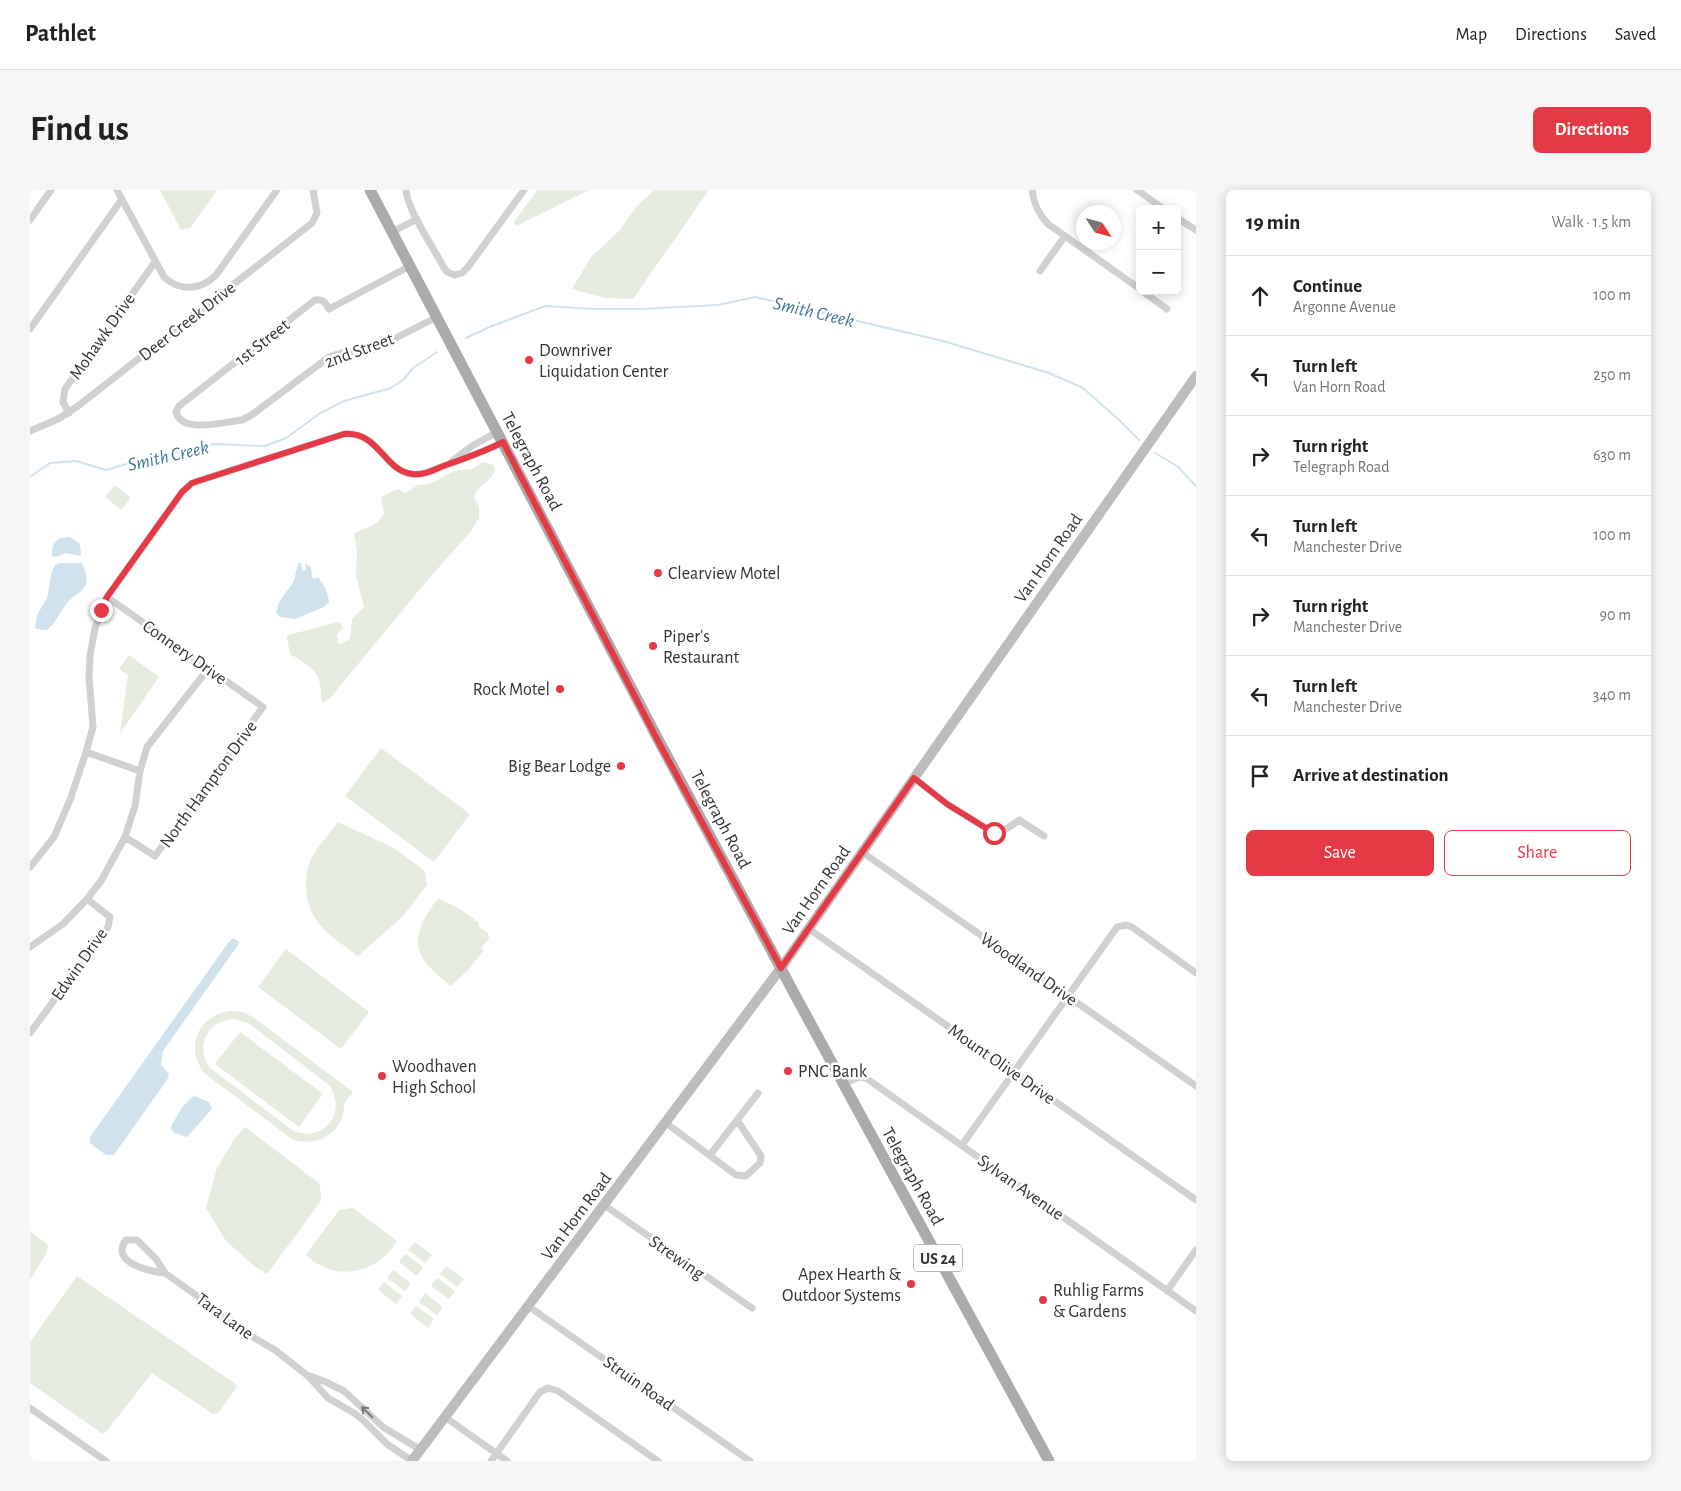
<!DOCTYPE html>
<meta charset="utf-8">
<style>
:root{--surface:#fff;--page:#f6f6f6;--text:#202124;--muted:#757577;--line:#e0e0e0;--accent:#e63946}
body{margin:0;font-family:"Alegreya Sans",sans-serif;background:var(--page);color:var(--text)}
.controls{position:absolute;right:15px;top:15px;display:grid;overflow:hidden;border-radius:8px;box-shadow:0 2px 12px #0003}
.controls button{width:45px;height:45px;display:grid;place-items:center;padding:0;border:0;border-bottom:1px solid var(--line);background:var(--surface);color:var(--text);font:25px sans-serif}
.compass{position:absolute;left:1046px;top:15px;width:45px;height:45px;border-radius:50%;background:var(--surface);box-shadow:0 2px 12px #0003;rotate:126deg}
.stop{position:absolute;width:15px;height:15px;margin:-11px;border:4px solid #e63946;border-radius:50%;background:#fff}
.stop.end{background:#e63946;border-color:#fff;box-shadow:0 1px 5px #0008}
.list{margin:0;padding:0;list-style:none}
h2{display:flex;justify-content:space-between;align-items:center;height:65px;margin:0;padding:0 20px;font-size:21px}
h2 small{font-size:16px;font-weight:400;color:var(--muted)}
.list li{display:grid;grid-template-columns:32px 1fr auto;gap:15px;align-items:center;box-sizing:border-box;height:80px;padding:0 20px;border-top:1px solid var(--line)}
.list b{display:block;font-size:19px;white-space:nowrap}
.list p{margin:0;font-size:16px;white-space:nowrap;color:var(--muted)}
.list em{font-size:16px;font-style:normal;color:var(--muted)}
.actions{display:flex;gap:10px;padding:15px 20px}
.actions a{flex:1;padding:11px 0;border:1px solid var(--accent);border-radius:8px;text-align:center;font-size:18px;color:var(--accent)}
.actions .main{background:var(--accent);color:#fff}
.icon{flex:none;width:28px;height:28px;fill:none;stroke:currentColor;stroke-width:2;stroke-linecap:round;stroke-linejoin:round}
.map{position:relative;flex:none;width:1166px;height:1271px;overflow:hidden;border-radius:8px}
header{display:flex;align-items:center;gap:30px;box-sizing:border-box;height:70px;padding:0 25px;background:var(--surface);border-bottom:1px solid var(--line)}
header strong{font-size:24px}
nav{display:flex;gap:28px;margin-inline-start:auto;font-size:18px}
.intro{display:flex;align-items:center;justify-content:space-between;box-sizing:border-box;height:120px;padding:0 30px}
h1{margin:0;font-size:35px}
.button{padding:12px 22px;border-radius:8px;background:var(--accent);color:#fff;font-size:18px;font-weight:700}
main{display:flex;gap:30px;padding:0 30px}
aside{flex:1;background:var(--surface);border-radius:8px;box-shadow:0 2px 12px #0003}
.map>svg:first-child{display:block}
</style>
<header>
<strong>Pathlet</strong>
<nav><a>Map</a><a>Directions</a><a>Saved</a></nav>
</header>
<div class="intro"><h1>Find us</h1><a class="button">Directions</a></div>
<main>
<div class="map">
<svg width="1166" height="1271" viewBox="0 0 1166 1271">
<rect width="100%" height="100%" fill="#fff"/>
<path fill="#e6ecdf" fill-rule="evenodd" d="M130 0H187L160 38 151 40Z
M507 0H559L486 36 484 32Z
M624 0H679L603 109 575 108 542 99 561 67 588 42 607 16Z
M453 272 463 275 465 280C460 293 447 296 444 307L449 317V328L441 341 395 393 301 507 293 513 291 510C292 482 283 478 260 464L257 448 258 445 309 432 313 437 307 445 308 453 311 454 320 449 322 429 334 417 326 385 327 359 324 344C338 335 345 339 354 324L351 307 368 299 375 303 388 295 400 294 424 281 442 279Z
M85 295 101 308 91 320 75 307Z
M99 465 129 487 90 543 98 485 89 479Z
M351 558 440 624 404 672 315 606Z
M308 632 364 658 395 681 397 695 373 726 328 766C301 746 277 733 276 696 276 687 277 677 281 669 288 656 299 644 308 632Z
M408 708 430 719 449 733V737L458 743 459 749 452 757 453 761 440 778 421 796C381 766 378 749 408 708Z
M256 759 339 822 311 859 228 797Z
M201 821 213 822 223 827 323 902C321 905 318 908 316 911 313 916 314 924 311 930 303 949 281 956 262 949L174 883C154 857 169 824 201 821ZM204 829 218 833 299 895C319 923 292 955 262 940L179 877C165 855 178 830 204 829Z
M210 842 293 904 269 937 185 874Z
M215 937 290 994 291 1011 237 1084 223 1075 196 1051 176 1018 187 978 205 948Z
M323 1018 367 1051C347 1084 305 1093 276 1065L309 1020Z
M0 1040C5 1047 12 1049 18 1055L16 1064 0 1090Z
M385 1052 402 1065 396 1073 378 1060Z
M375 1064 393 1077 387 1086 369 1072Z
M416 1076 434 1089 428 1097 410 1084Z
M363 1080 381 1093 375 1101 357 1088Z
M47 1086 207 1195V1197L188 1223 183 1224 122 1183 76 1242 73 1244 0 1193V1152Z
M407 1088 425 1101 419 1109 401 1096Z
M354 1092 372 1106 366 1114 348 1100Z
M395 1103 413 1117 407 1125 389 1112Z
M386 1116 404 1129 398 1138 380 1124Z"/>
<path fill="#cfe2ee" d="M40 347 50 354 51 363 50 366 36 363 26 367 22 366C21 352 27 347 40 347Z
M30 373H52C55 380 59 388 55 396 52 402 46 404 41 409 31 418 28 431 17 440L6 439 5 437 7 425 17 408 22 381 25 375Z
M268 373H271L273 381 276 380 275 375 276 374 281 377 282 388 286 389 288 387C294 395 298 402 299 412L294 417 265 429 250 427 246 423 249 412 264 391Z
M203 748 209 752 208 755 133 861 131 875 139 884 137 890 86 962 83 965H76L61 954 60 952V947L198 753Z
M164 906 179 912 182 919 157 947 145 943 141 939V936L153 916Z"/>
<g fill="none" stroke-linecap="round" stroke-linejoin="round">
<path stroke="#cfe2ee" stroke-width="2" d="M436 148 462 136 515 116 564 119H611L688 115 725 107 913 151 1019 183 1053 198 1089 230 1109 250
M1125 263 1147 276 1166 296
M0 287 20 273 46 271 76 280 114 269 184 254 235 256 256 248 289 224 314 211 361 198 374 189 383 178 407 162"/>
<path stroke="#d0d0d0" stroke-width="7" d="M87 0 134 87C150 102 171 100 186 85L247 0
M376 0C377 19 403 57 413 76L417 82 425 85 432 83 438 77 494 0
M1002 0C1004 14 1008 24 1018 34L1110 99
M1107 0 1134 19
M1147 28 1166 40
M0 30 21 0
M362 42 387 29
M380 76 299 119C295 112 293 109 285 110L149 216 146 222C151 244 195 232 212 230L220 226 299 167 311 163 344 159 407 127
M1010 81 1035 46
M1112 101 1137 119
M0 139 92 9
M39 223 33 212 35 199 125 72
M0 241 28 229 48 216 282 33 287 23 283 0
M422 271 442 256 467 242
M77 407 233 517 125 666 95 647
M56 562 110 581
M884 588 917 614 959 640C971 645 979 637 989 630L1014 646
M832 662 1166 896
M0 677 24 647 40 610 56 562 63 537 59 486 60 466 65 438 77 407 152 302 162 293 177 288 314 244C350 242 353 280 382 284 395 286 406 278 419 274 438 267 454 262 473 252
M779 739 1166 1010
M0 757 33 734 57 709 71 691 95 647 105 616 110 581 117 557 178 479
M0 843 78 737 80 727 57 709
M813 894 829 887 836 888 1166 1121
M636 933 706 985 716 986 730 973 731 966 707 930
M932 955 1087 737 1096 735 1102 737 1166 783
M680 965 728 903
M574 1015 722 1118
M135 1083C120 1082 79 1072 96 1050H107L126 1069 135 1083 173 1110 197 1132 245 1160 278 1186 298 1208 324 1223 333 1230 357 1254 382 1271
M1137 1101 1166 1060
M498 1116 720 1271
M280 1186 296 1192 314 1201 353 1237 391 1260
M0 1218 76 1271
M415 1227 477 1271
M461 1271 510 1202 518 1198 528 1201 628 1271"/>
<path stroke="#bdbdbd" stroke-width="10" d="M382 1271 751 778 1166 186"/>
<path stroke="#ababab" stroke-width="11" d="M340 0 629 551 771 816 1019 1271"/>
</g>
<defs><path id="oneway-shaft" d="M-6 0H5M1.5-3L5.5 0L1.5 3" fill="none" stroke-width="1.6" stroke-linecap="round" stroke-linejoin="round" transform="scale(1.25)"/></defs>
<use stroke="#7a7a7a" href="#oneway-shaft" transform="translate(337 1222) rotate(-136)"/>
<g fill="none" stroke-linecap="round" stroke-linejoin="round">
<path stroke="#e63946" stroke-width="6" d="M71 420 77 407 152 302 162 293 314 244C349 241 353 280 382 284 395 286 406 278 419 274 438 267 454 262 473 252L628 551 751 778 884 588 917 614 964 643"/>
</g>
<g fill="#e63946" stroke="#fff" stroke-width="2">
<circle cx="499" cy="170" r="5"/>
<circle cx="628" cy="383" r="5"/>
<circle cx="623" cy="456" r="5"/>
<circle cx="530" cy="499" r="5"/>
<circle cx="591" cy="576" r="5"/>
<circle cx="758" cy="881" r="5"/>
<circle cx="352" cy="886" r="5"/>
<circle cx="881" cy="1094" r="5"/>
<circle cx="1013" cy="1110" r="5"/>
</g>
<g text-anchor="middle" stroke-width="5" stroke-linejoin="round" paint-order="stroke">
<rect fill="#fff" stroke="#707070" stroke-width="1" x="884" y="1054.5" width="48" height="27" rx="4"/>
<g font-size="16" font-weight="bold" fill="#333">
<text x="908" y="1074">US 24</text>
</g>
<g font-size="18" fill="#333" stroke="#fff">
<text transform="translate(157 131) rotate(-38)" y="6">Deer Creek Drive</text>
<text transform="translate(72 146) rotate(-55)" y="6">Mohawk Drive</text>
<text transform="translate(232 152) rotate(-38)" y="6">1st Street</text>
<text transform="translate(329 160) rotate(-20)" y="6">2nd Street</text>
<text transform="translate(502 271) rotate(62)" y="6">Telegraph Road</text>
<text transform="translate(1018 368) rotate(-55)" y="6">Van Horn Road</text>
<text transform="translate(155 462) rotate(35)" y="6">Connery Drive</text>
<text transform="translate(178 594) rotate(-54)" y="6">North Hampton Drive</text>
<text transform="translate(691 629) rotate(62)" y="6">Telegraph Road</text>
<text transform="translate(786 700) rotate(-55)" y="6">Van Horn Road</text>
<text transform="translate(49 774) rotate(-55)" y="6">Edwin Drive</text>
<text transform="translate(999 779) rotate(35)" y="6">Woodland Drive</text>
<text transform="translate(972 874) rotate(35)" y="6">Mount Olive Drive</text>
<text transform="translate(883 986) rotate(61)" y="6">Telegraph Road</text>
<text transform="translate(991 997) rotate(35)" y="6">Sylvan Avenue</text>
<text transform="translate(546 1026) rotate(-53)" y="6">Van Horn Road</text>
<text transform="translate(647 1067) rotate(35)" y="6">Strewing</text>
<text transform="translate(195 1126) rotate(36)" y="6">Tara Lane</text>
<text transform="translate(609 1193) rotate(35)" y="6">Struin Road</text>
</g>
<g font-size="18" fill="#333" stroke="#fff" text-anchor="start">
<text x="509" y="166">Downriver<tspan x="509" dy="21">Liquidation Center</tspan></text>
<text x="638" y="389">Clearview Motel</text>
<text x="633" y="452">Piper's<tspan x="633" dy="21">Restaurant</tspan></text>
<text x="520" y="505" text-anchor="end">Rock Motel</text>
<text x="581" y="582" text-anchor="end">Big Bear Lodge</text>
<text x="362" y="882">Woodhaven<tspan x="362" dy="21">High School</tspan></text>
<text x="768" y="887">PNC Bank</text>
<text x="871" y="1090" text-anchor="end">Apex Hearth &amp;<tspan x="871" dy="21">Outdoor Systems</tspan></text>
<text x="1023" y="1106">Ruhlig Farms<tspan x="1023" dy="21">&amp; Gardens</tspan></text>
</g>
<g font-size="19" font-style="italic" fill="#3f7597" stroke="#fff">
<text transform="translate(784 121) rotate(13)" y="7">Smith Creek</text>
<text transform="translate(138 265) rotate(-13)" y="7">Smith Creek</text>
</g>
</g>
</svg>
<div class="controls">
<button>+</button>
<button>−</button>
</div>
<svg class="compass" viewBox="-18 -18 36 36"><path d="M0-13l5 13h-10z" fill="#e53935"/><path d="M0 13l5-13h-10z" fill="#757577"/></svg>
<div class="stop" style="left:964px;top:643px"></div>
<div class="stop end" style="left:71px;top:420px"></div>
</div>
<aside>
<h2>19 min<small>Walk · 1.5 km</small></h2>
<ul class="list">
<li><svg class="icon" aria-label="ahead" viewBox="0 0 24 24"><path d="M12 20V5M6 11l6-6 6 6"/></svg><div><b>Continue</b><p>Argonne Avenue</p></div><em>100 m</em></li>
<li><svg class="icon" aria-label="left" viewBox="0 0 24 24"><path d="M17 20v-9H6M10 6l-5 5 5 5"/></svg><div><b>Turn left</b><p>Van Horn Road</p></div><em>250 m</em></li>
<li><svg class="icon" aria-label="right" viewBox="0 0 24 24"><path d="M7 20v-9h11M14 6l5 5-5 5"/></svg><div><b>Turn right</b><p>Telegraph Road</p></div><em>630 m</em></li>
<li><svg class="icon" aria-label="left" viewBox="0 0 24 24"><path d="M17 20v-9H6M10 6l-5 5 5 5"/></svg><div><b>Turn left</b><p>Manchester Drive</p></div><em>100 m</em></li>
<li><svg class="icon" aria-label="right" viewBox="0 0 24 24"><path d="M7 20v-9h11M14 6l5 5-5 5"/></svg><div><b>Turn right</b><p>Manchester Drive</p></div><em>90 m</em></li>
<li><svg class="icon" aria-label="left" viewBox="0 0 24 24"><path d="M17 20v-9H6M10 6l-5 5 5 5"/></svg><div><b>Turn left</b><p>Manchester Drive</p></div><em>340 m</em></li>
<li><svg class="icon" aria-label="arrive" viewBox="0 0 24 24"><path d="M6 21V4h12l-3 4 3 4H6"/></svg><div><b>Arrive at destination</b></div></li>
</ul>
<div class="actions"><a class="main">Save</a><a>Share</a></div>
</aside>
</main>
